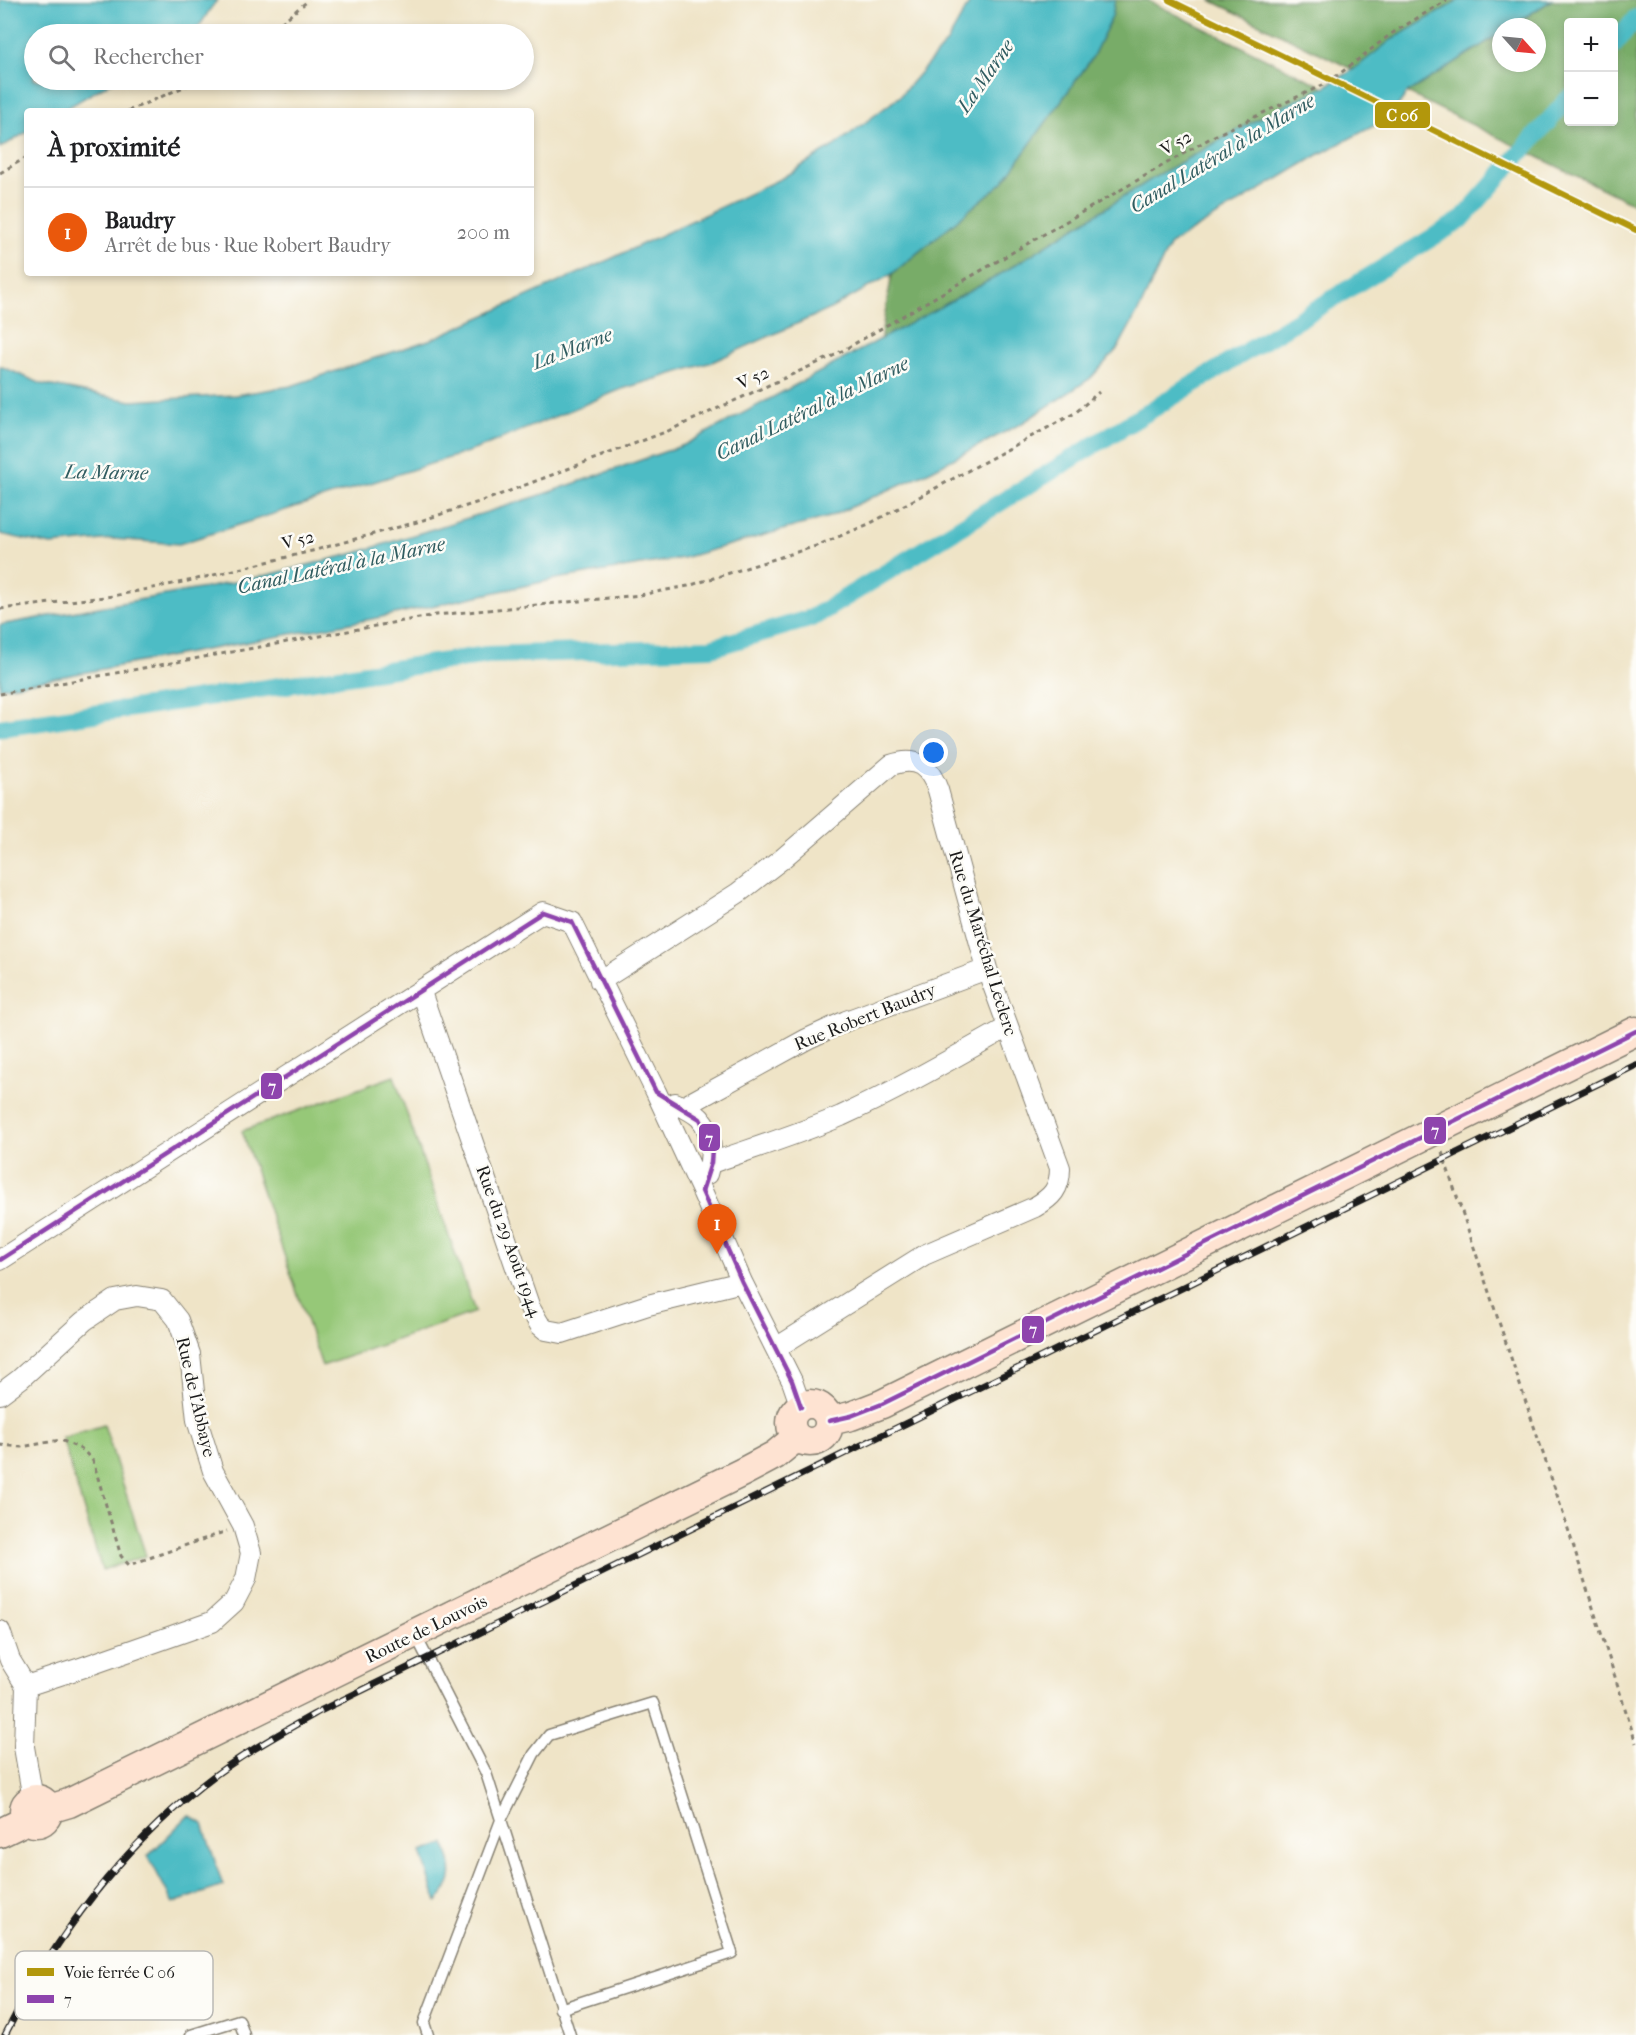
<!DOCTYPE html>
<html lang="fr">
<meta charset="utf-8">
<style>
:root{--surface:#fff;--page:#f6f6f6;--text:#202124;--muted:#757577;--line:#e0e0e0;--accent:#ea580c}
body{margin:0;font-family:"IM FELL French Canon",serif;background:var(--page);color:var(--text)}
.controls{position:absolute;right:18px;top:18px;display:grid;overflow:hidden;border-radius:6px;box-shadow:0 3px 9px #0003}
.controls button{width:54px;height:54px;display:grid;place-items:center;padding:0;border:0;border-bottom:2px solid var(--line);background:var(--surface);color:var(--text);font:30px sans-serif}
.compass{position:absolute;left:1492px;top:18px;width:54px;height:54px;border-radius:50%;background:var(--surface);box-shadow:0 3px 9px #0003;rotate:117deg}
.you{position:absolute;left:934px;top:753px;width:21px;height:21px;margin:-15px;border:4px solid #fff;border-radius:50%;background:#1a73e8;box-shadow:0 0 0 9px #1a73e833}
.badge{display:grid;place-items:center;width:39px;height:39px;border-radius:50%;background:var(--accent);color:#fff;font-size:20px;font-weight:700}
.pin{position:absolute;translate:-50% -50px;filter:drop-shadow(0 2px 3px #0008)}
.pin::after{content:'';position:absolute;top:32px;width:21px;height:18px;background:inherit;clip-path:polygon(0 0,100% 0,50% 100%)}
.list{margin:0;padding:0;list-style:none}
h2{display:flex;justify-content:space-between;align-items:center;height:78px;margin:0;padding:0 24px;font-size:26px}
h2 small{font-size:20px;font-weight:400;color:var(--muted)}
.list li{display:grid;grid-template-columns:39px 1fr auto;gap:18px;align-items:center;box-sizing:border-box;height:90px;padding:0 24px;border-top:2px solid var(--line)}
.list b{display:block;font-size:22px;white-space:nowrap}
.list p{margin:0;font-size:20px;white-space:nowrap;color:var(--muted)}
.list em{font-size:20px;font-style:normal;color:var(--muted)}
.icon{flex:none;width:33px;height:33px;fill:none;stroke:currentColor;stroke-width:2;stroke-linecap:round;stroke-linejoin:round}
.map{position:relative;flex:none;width:1636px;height:2035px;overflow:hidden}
.search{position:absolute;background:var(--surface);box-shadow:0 3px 9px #0003;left:24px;top:24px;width:510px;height:66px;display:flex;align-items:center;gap:15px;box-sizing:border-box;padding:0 21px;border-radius:33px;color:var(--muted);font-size:22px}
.panel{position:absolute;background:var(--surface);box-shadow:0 3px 9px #0003;left:24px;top:108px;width:510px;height:168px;border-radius:6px}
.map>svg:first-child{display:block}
</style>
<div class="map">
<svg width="1636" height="2035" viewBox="0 0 1636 2035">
<rect width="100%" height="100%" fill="#fdfcf7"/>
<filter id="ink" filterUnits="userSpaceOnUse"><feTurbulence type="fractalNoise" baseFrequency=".0167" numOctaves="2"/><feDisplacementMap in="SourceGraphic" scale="12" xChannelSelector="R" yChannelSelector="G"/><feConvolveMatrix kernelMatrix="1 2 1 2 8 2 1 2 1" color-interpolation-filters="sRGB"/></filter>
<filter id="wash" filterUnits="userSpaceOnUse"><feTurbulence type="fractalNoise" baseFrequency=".008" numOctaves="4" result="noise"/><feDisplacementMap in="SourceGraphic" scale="24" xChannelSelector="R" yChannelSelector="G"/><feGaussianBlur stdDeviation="1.35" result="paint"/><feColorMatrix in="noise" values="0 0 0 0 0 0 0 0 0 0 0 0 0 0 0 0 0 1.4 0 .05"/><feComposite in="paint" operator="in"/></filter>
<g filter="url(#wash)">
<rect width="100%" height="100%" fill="#efe4c7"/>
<path fill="#96c878" stroke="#59724a" stroke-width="1.5" d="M394 1076 475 1312 322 1366 242 1131Z
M104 1425 146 1556 102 1570 62 1438Z"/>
<path fill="#78ac68" stroke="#4a6442" stroke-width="1.5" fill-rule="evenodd" d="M1115 0H1147L1324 87 1265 115 1160 174 994 278 880 341 892 274 1003 182 1092 58 1112 17Z
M1210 0H1459L1391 40 1354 70Z
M1552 0H1636V205L1407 93 1501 33V63H1537V27H1510ZM1568 22H1614V122H1568Z"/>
<path fill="#4dbcc5" stroke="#346c70" stroke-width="1.5" d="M0 0H218C207 9 203 27 190 34H34V80H115L62 111H27V132L0 148Z
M971 0H1115L1112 17 1092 58 1003 182 892 274 832 308 712 362 622 389 474 450 179 544 113 539 51 545 0 534V366L42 384 131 401 235 395 291 386 432 339 617 256 782 178 834 146 899 97 947 42Z
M1459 0H1552L1510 27H1501V33L1407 93 1389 118 1318 155 1170 244 1141 306 1118 348 1091 378 1024 422 930 471 829 517 683 558 556 579 372 619 0 688V625L210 587 272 574 359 552 538 496 684 445 994 278 1160 174 1265 115 1324 87 1353 70 1391 40Z
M189 1815 203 1824 223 1886 173 1903 148 1856Z
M445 1844C453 1870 457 1879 437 1902L421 1852Z"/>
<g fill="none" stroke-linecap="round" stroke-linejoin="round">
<path stroke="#4dbcc5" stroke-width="18" d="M1614 45 1636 18
M0 728 487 655 711 648 812 618 1461 220 1568 99"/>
</g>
</g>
<g filter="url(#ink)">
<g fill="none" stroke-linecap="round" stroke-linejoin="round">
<defs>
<path id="lane" d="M415 1634 486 1773 570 2035
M191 2035 239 2020 244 2035
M428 2035 424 2023 501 1820 534 1754 549 1735 653 1703 732 1953 560 2009"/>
<path id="street" d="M600 981 738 893 782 859 891 765C917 756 929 766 938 790L987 969 1060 1168C1060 1189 1052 1197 1035 1207L924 1255 776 1348
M421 992 530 1308 540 1325 546 1330 562 1333 648 1305 742 1282
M675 1103C683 1107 694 1112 700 1118 713 1133 713 1156 707 1174
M683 1107 807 1039 846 1021 987 969
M711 1163C754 1148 799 1134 841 1116 898 1090 953 1058 1008 1027
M0 1260 543 912 572 922 656 1092 702 1191 742 1282 792 1381 801 1407
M0 1394 20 1379 84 1321 115 1300 137 1296 162 1300 178 1320 190 1354 197 1420 213 1471 243 1526 251 1553 246 1579 234 1602 212 1622 81 1668 26 1686 10 1660 0 1631
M26 1686 24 1747 33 1799"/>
<path id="secondary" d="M791 1423a19 19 0 1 1 38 0a19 19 0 1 1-38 0Z
M829 1421 851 1416 882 1404 1636 1031
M24 1811a12 12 0 1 1 24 0a12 12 0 1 1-24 0Z
M49 1809 69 1803 743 1472 775 1455 797 1437
M0 1833 27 1820"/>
</defs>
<use href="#lane" stroke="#868072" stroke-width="13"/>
<use href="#street" stroke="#868072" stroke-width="22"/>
<use href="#secondary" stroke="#868072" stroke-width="31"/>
<path stroke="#868072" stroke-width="3" stroke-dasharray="4.5 4.5" stroke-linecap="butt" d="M267 34 309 0
M128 111 200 80
M0 173 27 157
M0 609 113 596 193 580 312 551 417 522 491 498 668 431 835 355 1214 136 1329 82 1391 34 1447 0
M0 694 436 615 640 595 688 586 816 546 869 524 1075 413 1099 392
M1442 1152 1562 1510 1636 1743
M0 1445 21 1447 61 1440 83 1450 93 1461 121 1556 129 1565 227 1531"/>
<use href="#lane" stroke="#fff" stroke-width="10"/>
<use href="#street" stroke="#fff" stroke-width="20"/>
<use href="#secondary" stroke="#fee3d2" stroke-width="28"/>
<defs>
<path id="rail" d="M5 2035C54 1939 116 1854 201 1786 237 1757 279 1734 320 1711L1636 1065"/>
</defs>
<use href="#rail" stroke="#1c1c1c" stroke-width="7"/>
<use href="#rail" stroke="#fdfcf7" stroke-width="4.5" stroke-dasharray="14" stroke-linecap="butt"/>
<defs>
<path id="bus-1" d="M543 912 572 922 656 1092 700 1119 709 1137 712 1149 711 1163 702 1191 742 1282 792 1381 801 1407
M0 1260 543 912
M829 1421 851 1416 882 1404 1636 1031"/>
</defs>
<use href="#bus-1" stroke="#fdfcf7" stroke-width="9"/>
<use href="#bus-1" stroke="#8e44ad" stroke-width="4.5"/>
<defs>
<path id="rail-1" d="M1169 0 1636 230"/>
</defs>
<use href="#rail-1" stroke="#fdfcf7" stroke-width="10"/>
<use href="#rail-1" stroke="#b2970c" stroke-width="6"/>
</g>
</g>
<g text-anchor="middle" stroke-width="5" stroke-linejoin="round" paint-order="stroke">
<g font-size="18" fill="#1c1c1c" stroke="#fdfcf7">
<text transform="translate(1176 143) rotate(-30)" y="6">V 52</text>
<text transform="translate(753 378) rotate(-24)" y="6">V 52</text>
<text transform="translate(298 540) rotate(-14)" y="6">V 52</text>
<text transform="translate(983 943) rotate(73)" y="6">Rue du Maréchal Leclerc</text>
<text transform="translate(865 1017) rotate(-22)" y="6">Rue Robert Baudry</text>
<text transform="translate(509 1241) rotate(70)" y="6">Rue du 29 Août 1944</text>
<text transform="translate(196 1397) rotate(77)" y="6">Rue de l'Abbaye</text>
<text transform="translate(426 1629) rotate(-26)" y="6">Route de Louvois</text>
</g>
<g font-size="20" font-style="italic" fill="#305c60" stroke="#fdfcf7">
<text transform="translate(985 76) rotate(-55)" y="7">La Marne</text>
<text transform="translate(1222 153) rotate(-31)" y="7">Canal Latéral à la Marne</text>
<text transform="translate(572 348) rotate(-21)" y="7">La Marne</text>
<text transform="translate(812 408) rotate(-26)" y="7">Canal Latéral à la Marne</text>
<text transform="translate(106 472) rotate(1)" y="7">La Marne</text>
<text transform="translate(341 565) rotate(-12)" y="7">Canal Latéral à la Marne</text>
</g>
</g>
<rect x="15" y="1951" width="198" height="69" rx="9" fill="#fdfcf7" stroke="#bab9b5" stroke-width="1.5"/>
<rect x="27" y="1968" width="27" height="8" fill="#b2970c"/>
<rect x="27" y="1995" width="27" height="8" fill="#8e44ad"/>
<g font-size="16" fill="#1c1c1c">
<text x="64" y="1978">Voie ferrée C 06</text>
<text x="64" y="2005">7</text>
</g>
<g stroke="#fdfcf7" stroke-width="2">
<rect x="1374" y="101" width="57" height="28" rx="6" fill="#b2970c"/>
<rect x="260" y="1072" width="23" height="28" rx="6" fill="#8e44ad"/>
<rect x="1423" y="1116" width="24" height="29" rx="6" fill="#8e44ad"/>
<rect x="698" y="1123" width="23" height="29" rx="6" fill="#8e44ad"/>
<rect x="1021" y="1315" width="24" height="29" rx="6" fill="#8e44ad"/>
</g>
<g font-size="16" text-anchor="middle" font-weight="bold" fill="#fff">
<text x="1402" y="121">C 06</text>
<text x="272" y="1092">7</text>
<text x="1435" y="1136">7</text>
<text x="709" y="1144">7</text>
<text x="1033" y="1335">7</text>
</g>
</svg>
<div class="controls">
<button>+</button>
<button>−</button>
</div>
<svg class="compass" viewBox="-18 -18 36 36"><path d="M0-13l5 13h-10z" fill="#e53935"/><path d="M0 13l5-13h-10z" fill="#757577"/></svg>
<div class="you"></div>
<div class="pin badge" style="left:717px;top:1254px">1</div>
<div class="search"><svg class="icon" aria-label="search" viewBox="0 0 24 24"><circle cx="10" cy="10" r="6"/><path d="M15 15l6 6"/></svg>Rechercher</div>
<section class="panel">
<h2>À proximité<small></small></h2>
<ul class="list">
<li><span class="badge">1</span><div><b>Baudry</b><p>Arrêt de bus · Rue Robert Baudry</p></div><em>200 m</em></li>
</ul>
</section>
</div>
